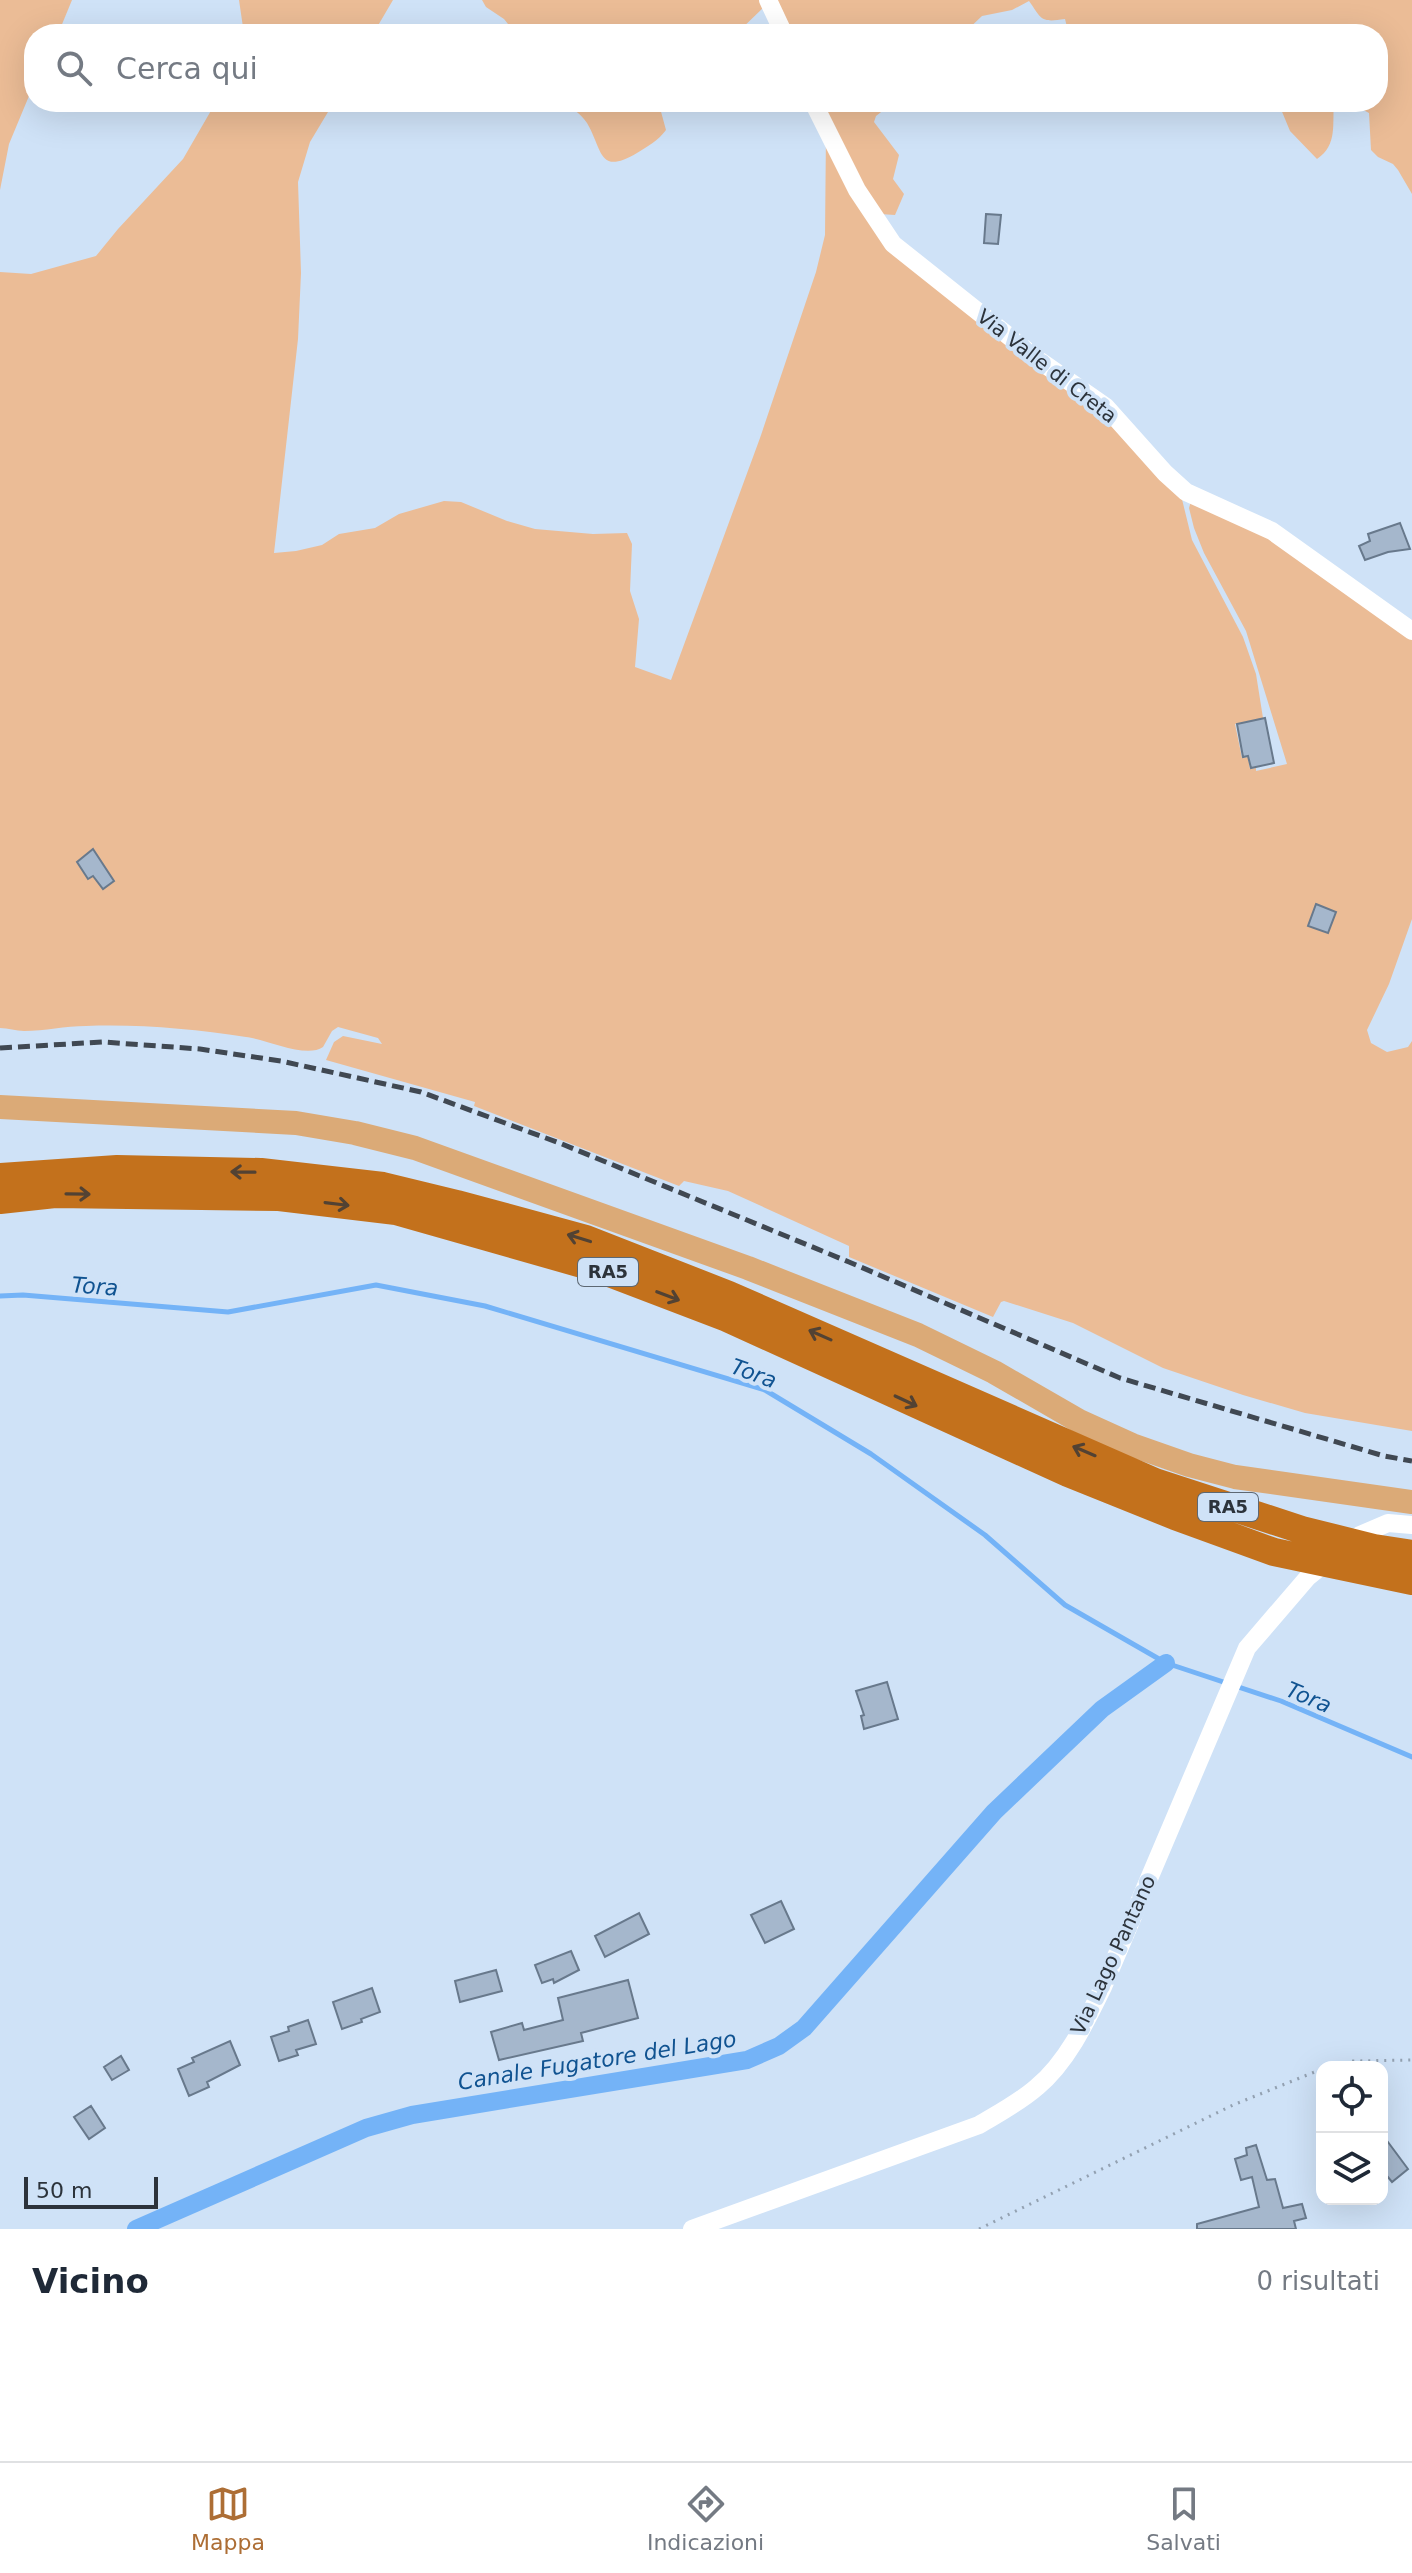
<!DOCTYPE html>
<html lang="it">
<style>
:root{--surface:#fff;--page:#f2f2f3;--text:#1f2937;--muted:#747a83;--line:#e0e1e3;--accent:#ad6e35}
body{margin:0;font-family:"DejaVu Sans",sans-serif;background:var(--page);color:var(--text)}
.controls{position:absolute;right:24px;bottom:24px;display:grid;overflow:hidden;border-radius:16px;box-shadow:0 8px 32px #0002}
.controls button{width:72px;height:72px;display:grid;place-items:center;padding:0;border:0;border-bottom:2px solid var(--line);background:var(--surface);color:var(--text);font:40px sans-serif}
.scale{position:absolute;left:24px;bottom:20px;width:134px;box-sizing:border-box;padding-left:8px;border:4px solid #2c333b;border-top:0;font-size:22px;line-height:28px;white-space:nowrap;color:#2c333b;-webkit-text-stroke:6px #cfe2f7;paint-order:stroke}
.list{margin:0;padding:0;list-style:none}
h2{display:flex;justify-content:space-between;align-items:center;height:104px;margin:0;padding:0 32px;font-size:34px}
h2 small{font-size:26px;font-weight:400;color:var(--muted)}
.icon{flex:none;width:44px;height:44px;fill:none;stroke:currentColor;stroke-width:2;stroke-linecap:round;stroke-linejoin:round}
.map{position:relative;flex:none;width:1412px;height:2229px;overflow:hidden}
.search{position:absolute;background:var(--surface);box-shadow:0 8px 32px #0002;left:24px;right:24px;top:24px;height:88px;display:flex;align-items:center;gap:20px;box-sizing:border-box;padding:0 28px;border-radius:32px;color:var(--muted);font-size:30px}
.sheet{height:232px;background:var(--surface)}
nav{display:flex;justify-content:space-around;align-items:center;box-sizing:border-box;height:112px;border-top:2px solid var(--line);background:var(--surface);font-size:22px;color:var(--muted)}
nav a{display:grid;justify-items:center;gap:4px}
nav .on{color:var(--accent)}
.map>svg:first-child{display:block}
</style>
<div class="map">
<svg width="1412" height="2229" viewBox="0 0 1412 2229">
<rect width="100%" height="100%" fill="#cfe2f7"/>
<path fill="#ebbc96" d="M0 0H72L58 34H34V84L9 144 0 190Z
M239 0H393L373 34H244Z
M482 0H761L766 5 736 34H516L504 19 486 7Z
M775 0H1412V194L1398 170 1393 164 1378 157 1371 150 1369 113 1348 102H1378V34H1078L1067 27 1065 19C1040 23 1042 19 1029 1L1012 10 982 16 963 34H791Z
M216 102H334L310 142 298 182 301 273 298 339 274 553 296 551 322 545 339 534 375 528 399 514 444 501 461 502 507 521 535 529 593 534 627 533 632 544 630 591 639 619 635 667 671 680 760 438 816 272 825 235 826 132 873 217 1093 400 1179 487 1192 540 1243 637 1256 674 1263 718 1235 724 1242 758 1248 757 1250 769 1256 768V771L1287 764 1246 631 1204 553 1194 528 1189 508 1192 498 1274 532 1412 637V919L1389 984 1367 1030 1371 1043 1387 1052 1408 1047 1412 1041V1431L1305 1413 1243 1395 1163 1368 1073 1323 1004 1301 1001 1302 993 1317 849 1257V1246L728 1191 684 1181 679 1186 474 1106 475 1102 326 1060 334 1042 343 1036 382 1044 378 1038 338 1027 332 1031 323 1047C306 1059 266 1039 246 1037 193 1029 140 1024 86 1026 65 1026 45 1031 24 1031 16 1031 8 1028 0 1028V272L31 274 96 256 118 229 183 159Z
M564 102H662L660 108 666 130C658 141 648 146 637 153 598 176 603 150 587 123 581 114 572 108 564 102Z
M821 102H894L876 116 874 122 899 155 893 179 904 194 895 215 880 214 842 148Z
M1278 102H1334C1332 124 1338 145 1317 159L1290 131Z"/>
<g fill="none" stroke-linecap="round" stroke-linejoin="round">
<path stroke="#74b3f7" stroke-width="5" d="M0 1296 23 1295 228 1312 376 1285 485 1306 765 1390 871 1454 985 1535 1065 1605 1166 1663 1281 1701 1412 1757"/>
<path stroke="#74b3f7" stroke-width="18" d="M136 2229 366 2128 412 2115 747 2060 779 2046 804 2028 994 1812 1102 1709 1166 1663"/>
</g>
<path fill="#a5b7cc" stroke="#68798c" stroke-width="2" d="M986 214 1001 215 998 244 984 243Z
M1400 523 1410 549 1388 552 1365 560 1359 546 1370 541 1368 534Z
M1265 718 1274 763 1251 768 1248 756 1243 757 1237 724Z
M93 849 114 881 103 889 93 876 88 879 77 862Z
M1316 904 1336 912 1328 933 1308 926Z
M887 1682 898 1719 864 1729 861 1716 864 1715 856 1691Z
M781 1901 794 1929 765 1943 751 1915Z
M639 1913 649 1934 605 1957 595 1936Z
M571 1951 579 1970 554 1983 553 1979 542 1983 535 1965Z
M496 1970 502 1991 460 2002 455 1981Z
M628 1980 638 2018 581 2033 583 2041 499 2060 491 2032 522 2023 524 2030 563 2020 558 1998Z
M372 1988 380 2012 361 2019 362 2022 342 2029 333 2002Z
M308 2020 316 2044 296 2050 298 2055 279 2061 271 2037 289 2031 288 2027Z
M230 2041 240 2065 207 2082 209 2087 189 2096 178 2069 194 2062 192 2058Z
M121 2056 129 2070 112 2080 104 2067Z
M91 2106 105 2128 89 2139 74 2117Z
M1382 2134 1408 2169 1392 2182 1382 2170Z
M1256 2145 1267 2180 1275 2179 1283 2208 1302 2204 1306 2218 1294 2221 1296 2229H1197V2224L1259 2207 1252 2177 1241 2180 1235 2159 1247 2155 1246 2148Z"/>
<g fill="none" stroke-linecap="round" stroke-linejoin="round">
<path stroke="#93a1b1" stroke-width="3" stroke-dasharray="2 6" stroke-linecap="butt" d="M1329 2067 1353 2061 1412 2060
M979 2229 1233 2105 1322 2069"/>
<path stroke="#fff" stroke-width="18" d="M768 0 784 34
M813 102 857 190 893 244 1040 361 1106 407 1165 473 1186 492 1272 531 1412 631
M692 2229 979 2125C999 2113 1020 2102 1037 2087 1067 2062 1086 2022 1103 1987L1247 1648 1308 1577 1360 1535 1388 1523 1412 1525"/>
<path stroke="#dbaa77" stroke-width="24" d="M0 1107 296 1123 355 1133 415 1148 748 1268 918 1335 994 1372 1079 1421 1132 1445 1189 1465 1235 1477 1412 1502"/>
<path stroke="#c3711c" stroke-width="28" d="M0 1177 117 1169 261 1172 383 1186 457 1204 586 1239 729 1295 1155 1482 1302 1530 1374 1548 1412 1554
M0 1200 55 1194 279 1197 396 1211 596 1268 727 1318 1068 1473 1175 1516 1274 1552 1412 1581"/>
<path stroke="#404852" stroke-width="5" stroke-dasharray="12 6" stroke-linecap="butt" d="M0 1048 103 1042 200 1049 281 1061 421 1092 562 1144 849 1262 1120 1378 1384 1456 1412 1461"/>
</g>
<defs><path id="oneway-shaft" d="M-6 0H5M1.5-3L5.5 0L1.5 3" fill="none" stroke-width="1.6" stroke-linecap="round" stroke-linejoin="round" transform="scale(2)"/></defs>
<g stroke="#524233">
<use href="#oneway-shaft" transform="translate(243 1172) rotate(-179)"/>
<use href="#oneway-shaft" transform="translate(78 1194) rotate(1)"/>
<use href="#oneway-shaft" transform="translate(337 1204) rotate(7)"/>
<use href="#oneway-shaft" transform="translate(579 1238) rotate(-163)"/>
<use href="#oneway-shaft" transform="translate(668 1296) rotate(21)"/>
<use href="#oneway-shaft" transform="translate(820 1335) rotate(-156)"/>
<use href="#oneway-shaft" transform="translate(906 1401) rotate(25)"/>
<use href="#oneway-shaft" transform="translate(1084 1451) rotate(-157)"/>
</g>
<g text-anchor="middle" stroke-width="8" stroke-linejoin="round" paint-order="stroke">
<g fill="#cfe2f7" stroke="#5d6873" stroke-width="2">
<rect x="578" y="1258" width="60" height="28" rx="6"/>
<rect x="1198" y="1493" width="60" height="28" rx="6"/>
</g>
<g font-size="18" font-weight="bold" fill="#2c333b">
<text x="608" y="1278">RA5</text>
<text x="1228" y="1513">RA5</text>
</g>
<g font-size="20" fill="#2c333b" stroke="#cfe2f7">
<text transform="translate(1047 366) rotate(38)" y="7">Via Valle di Creta</text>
<text transform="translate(1113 1955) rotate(-65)" y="7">Via Lago Pantano</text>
</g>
<g font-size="22" font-style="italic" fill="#105391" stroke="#cfe2f7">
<text transform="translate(95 1286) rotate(4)" y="8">Tora</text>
<text transform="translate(754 1373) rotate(20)" y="8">Tora</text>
<text transform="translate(1309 1697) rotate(23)" y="8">Tora</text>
<text transform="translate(597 2060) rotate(-9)" y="8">Canale Fugatore del Lago</text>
</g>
</g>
</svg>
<div class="controls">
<button><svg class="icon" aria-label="locate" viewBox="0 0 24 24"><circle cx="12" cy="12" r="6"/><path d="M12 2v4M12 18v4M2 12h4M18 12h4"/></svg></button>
<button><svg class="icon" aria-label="layers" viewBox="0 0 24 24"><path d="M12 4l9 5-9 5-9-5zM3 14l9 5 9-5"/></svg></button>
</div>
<div class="scale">50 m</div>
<div class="search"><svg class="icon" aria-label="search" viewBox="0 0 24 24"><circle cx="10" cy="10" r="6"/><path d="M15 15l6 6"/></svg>Cerca qui</div>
</div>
<section class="sheet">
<h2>Vicino<small>0 risultati</small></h2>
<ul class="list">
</ul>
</section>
<nav>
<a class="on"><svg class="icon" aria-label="map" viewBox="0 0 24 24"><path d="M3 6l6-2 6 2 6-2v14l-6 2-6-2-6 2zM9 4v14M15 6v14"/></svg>Mappa</a>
<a><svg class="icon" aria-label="directions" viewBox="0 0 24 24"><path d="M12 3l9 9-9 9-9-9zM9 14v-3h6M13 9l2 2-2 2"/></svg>Indicazioni</a>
<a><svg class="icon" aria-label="saved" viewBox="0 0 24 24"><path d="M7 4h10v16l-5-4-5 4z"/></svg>Salvati</a>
</nav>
